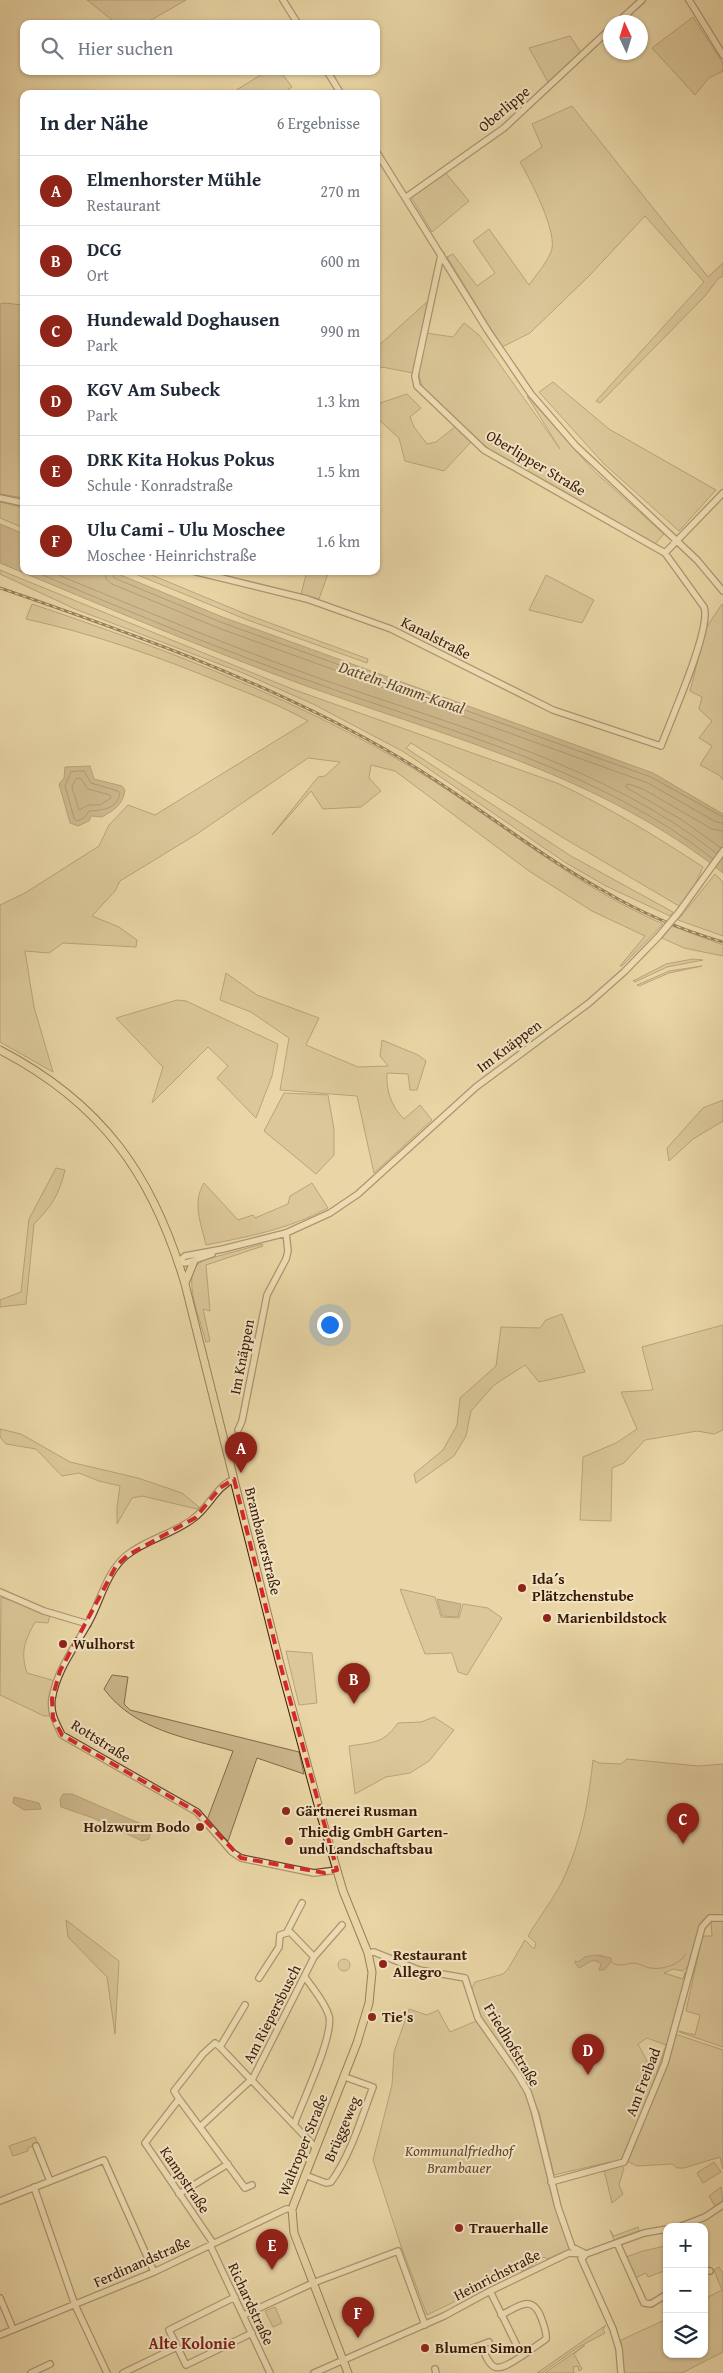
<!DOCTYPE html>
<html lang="de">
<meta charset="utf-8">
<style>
:root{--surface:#fff;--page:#f2f2f3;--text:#1f2937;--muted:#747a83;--line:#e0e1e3;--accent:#8f2418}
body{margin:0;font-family:"Gentium Book Plus",serif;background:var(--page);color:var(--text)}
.controls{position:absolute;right:15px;bottom:15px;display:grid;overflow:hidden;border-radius:10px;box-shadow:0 1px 4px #0004}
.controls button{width:45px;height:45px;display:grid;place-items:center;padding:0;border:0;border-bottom:1px solid var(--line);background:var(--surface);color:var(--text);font:25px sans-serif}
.compass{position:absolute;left:603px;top:15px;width:45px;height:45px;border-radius:50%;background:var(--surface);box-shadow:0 1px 4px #0004;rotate:356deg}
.you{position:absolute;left:329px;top:1324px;width:18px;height:18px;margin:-12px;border:4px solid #fff;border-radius:50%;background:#1a73e8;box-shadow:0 0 0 8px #1a73e833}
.badge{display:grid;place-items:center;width:32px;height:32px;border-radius:50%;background:var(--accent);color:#fff;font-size:16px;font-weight:700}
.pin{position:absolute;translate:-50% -41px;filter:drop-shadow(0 1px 2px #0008)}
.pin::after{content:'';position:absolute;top:26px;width:18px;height:15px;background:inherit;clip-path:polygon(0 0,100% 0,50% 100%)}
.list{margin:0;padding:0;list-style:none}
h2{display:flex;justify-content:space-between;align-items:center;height:65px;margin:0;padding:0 20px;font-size:21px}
h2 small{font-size:16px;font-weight:400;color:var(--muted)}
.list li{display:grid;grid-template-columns:32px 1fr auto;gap:15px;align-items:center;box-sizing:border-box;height:70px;padding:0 20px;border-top:1px solid var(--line)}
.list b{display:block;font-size:19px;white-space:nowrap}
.list p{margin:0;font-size:16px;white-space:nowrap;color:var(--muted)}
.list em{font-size:16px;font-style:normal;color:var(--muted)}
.icon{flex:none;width:28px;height:28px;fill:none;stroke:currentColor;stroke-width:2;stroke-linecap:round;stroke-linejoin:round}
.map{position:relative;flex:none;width:723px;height:2373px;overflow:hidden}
.search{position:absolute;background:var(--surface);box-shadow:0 1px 4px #0004;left:20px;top:20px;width:360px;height:55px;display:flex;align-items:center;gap:12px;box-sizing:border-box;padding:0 18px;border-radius:10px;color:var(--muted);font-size:19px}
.panel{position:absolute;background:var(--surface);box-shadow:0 1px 4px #0004;left:20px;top:90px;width:360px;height:485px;border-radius:10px}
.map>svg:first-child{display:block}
</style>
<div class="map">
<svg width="723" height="2373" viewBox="0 0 723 2373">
<rect width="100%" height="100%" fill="#e9d5a5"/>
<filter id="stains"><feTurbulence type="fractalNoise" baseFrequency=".004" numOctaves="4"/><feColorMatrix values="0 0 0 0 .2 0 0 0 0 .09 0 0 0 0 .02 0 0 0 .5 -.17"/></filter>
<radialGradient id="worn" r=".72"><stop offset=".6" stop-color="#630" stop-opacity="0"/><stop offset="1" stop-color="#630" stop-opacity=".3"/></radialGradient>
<path fill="#cbb58a" stroke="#826748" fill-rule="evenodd" d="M87 0H186L144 24H117Z
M693 17 723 63V71L709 78 695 95 652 48Z
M570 36 582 54 548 82 529 48Z
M267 71H280L292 87 282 94H230Z
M572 106 708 277 723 263V276L718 279 705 296 600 403 596 401 704 282 645 216 590 275 530 333 502 347 447 257 453 254 477 286 495 273 473 241 489 229 529 285C536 275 546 264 551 252 559 234 530 179 520 162L542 147 532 124Z
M445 172 469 201 432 232 411 197Z
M428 301 413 373 382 367 376 371V348Z
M4 303 24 305V498L0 494V304Z
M464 323 479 335 560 449 527 396 594 471 664 534 655 544 489 449 426 392C412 374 422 353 426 333L453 337Z
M553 382 609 429 716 490 679 531 604 464 539 392Z
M407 394 421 408 410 417 414 427 427 444 436 442 456 426 472 441 444 471 405 461 399 438 377 418 380 403Z
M0 502 24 508V528L0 518Z
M0 570 292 689 557 783C608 807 656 836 703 867L694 887 679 906 562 837 411 743 406 748 571 856 673 912 670 916 606 886 566 863 404 752 313 704 243 673 75 609 0 574Z
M128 571H142L248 615 368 659 367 663 245 619Z
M307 571H329L319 599 301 594Z
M546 575 594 600 582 623 529 610Z
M32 604C157 646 282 693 397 759 488 811 566 882 663 924L622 966H620L645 936 592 911 529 871 395 771 371 765 369 778 381 791 361 807 323 809 311 791 272 835 318 777 325 776 340 762 308 758 197 834 120 881 115 891 92 916 119 927 137 940 136 947 63 943 49 953 25 951 34 1007 53 1072 0 1042V905L25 893 99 846 109 825 128 805 155 815 308 721C282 706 253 695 225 684 160 657 94 634 26 619Z
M722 604 723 605V780L719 775 700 765 712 746 699 738 712 721 699 709 702 697 690 691 706 628Z
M715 874 723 882V936L678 920Z
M672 926 723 945V956L684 948 662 938Z
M693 959 703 960 667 967 635 982 633 981 666 964Z
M702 966 669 973 639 986 637 985 669 971Z
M226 973 257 995 319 1018 306 1045 358 1067 388 1066 380 1056 382 1040 418 1055 426 1061 417 1090H410L408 1074 387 1073C386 1091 391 1106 404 1119L420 1105 432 1120 374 1173 357 1096 280 1090 289 1038 251 1012 220 1000Z
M177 1000 186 1001 278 1044 272 1076 256 1118 217 1078 228 1066 208 1047 152 1103 163 1067 116 1018Z
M284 1093 328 1095 334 1129V1155L316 1174 264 1131Z
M723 1100V1121L693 1139 669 1161 667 1148 703 1108Z
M56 1168 65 1170C59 1195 52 1206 34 1224L26 1304 0 1307V1300L21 1292 29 1219Z
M204 1183 238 1220 253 1215 255 1218 288 1204 290 1196 312 1183 328 1208C286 1230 251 1236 206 1245 201 1224 192 1202 204 1183Z
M262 1244 263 1246 206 1265 210 1311 203 1309 210 1341 206 1342C201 1321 186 1289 194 1267L204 1260Z
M562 1314 585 1372 539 1382 525 1365 494 1385 471 1411 466 1436 454 1456 416 1483 414 1474 443 1450 457 1425 460 1398 496 1366 501 1327 540 1328 546 1320Z
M723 1325V1430L714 1434 697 1431 645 1440 624 1463 612 1468 611 1521 580 1520 583 1457 616 1443 637 1429 621 1392 653 1390 642 1347Z
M0 1429 21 1434 70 1462 138 1478 182 1493 199 1507 197 1509 142 1496 132 1498 117 1524V1507L120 1486 99 1481 79 1473 62 1476 36 1449 6 1444 0 1437Z
M400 1589 435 1597 441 1617 459 1618 463 1604 488 1608 502 1618 467 1675 458 1672 452 1653 425 1654Z
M1 1597 50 1615 48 1623 35 1622C25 1641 20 1651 27 1673L55 1681 49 1716H44L0 1695Z
M286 1651 312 1653 317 1703 299 1705Z
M112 1675 128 1677 124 1704 130 1710 299 1752 304 1774 257 1758 228 1841 207 1820 233 1751C187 1738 134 1730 104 1689Z
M434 1717 454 1730 429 1761 410 1773 386 1777 355 1794 349 1746C374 1742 383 1744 398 1723L421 1722Z
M627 1759 698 1766 723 1764V1918L708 1917 703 1920 690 1964 683 1971 673 1969 664 1973 683 1979 685 1972H687L663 2065 658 2076 656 2074 666 2045 647 2038 638 2044 657 2080 632 2139H630L631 2141 621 2161 611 2165 610 2162 554 2175 539 2112 530 2091 521 2072 478 2015 471 1990 475 1982 503 1974 508 1969 525 1940 534 1949 536 1943 528 1936C540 1915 557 1895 566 1873 582 1837 589 1798 593 1760L599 1763 621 1764ZM602 1955 611 1962 607 1966 593 1960 579 1968 575 1961 578 1963 585 1957Z
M66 1920 119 1961 115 2034 107 1977 68 1937Z
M711 1920H723V2047L679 2032V2031L695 2035 700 2015 686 2011 702 1938 704 1936H712Z
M338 1965a6 6 0 1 1 12 0a6 6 0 1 1-12 0Z
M409 2009 427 2015 438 2010 450 2032 476 2021 514 2072 527 2096 553 2201 570 2249 547 2259 544 2257 524 2271 520 2270 427 2315 401 2246 373 2160 392 2085 394 2052Z
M675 2034 723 2050V2169L720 2157 684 2168H677L672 2164 637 2166 627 2161Z
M35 2137 38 2144 28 2148V2151L13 2156 9 2146Z
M714 2162 721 2172 703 2183 697 2173Z
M621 2165 624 2168 619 2185 623 2194 612 2203 604 2170Z
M721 2187 723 2201 715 2206 709 2196Z
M638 2227 639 2231 614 2240 610 2230 614 2236Z
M665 2246 667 2270 648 2277 646 2273 635 2278 626 2257 643 2251Z
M719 2267 723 2273V2352L682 2373H624L621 2340 667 2319V2354H704V2299L722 2290 714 2270Z
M275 2307 282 2323 273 2327 265 2311Z
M606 2325 603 2329 605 2333 577 2348 542 2373H537Z
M585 2345 574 2354 582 2369 579 2371 578 2366 573 2367 574 2373H545Z"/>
<path fill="#ad956f" stroke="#7f6345" d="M0 524 24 534V571H111L225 618 653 773 723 814V873C603 777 452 738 309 687 205 649 103 606 0 563Z
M90 766 94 779 122 786 125 790C123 805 114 810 102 817L91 816 89 821 78 826 70 823 59 784 64 778 65 767Z
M437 1599 461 1604 458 1617 442 1616Z
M63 1794H72L146 1826 151 1830 149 1839 142 1841 93 1818 61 1807 60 1800Z
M14 1797 39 1803 41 1809 24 1810 13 1803Z
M594 1955 611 1958V1962L604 1970H599L601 1964C594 1955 586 1965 579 1968L575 1963V1961L578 1962 585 1957Z"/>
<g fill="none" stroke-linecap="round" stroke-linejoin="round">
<path stroke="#73573a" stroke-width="1" d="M33 571C128 611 223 651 321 685 450 731 604 772 713 859
M49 571C140 609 231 647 324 680 453 725 608 767 716 853
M105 571 106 579 112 584 221 629 648 783 716 822 723 823
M111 571 114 578 223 623 651 777 723 817
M84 771 91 783 118 791 120 793C117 810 101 810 89 811L84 818 77 821 74 818 65 786 71 772Z
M77 778 81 779 88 789 110 795 111 798 100 805H89L79 810 72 787Z
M721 848 682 820 627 788 626 785 629 784 645 790 712 829 723 831"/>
<path stroke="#7f6345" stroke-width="1" d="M611 1962C620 1968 626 1963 635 1963 640 1964 645 1967 650 1968 663 1970 679 1965 686 1954"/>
<defs>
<path id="minor" d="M283 0 298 24
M689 0 723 55
M618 22 642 0
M327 71 341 94
M376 151 488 331 531 394 576 446 697 560 723 591
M405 198 504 128 610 29
M0 498 24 503
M665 553 723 493
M193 571 307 599 391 629 553 710 661 746C670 721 712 628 704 607L665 553 484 450 417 386 415 376 441 255
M679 912 723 851
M178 1262 185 1256 223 1249 286 1233 330 1213 358 1194 476 1087 589 1003 624 972 658 937
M178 1262 186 1263 212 1254
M238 1430 242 1421 267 1295 286 1259 288 1251 286 1233
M234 1479C216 1487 209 1507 194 1518 174 1534 147 1539 127 1555 107 1571 101 1599 90 1620 76 1646 57 1669 52 1699 50 1713 56 1723 62 1735L197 1812 232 1852 241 1858 314 1873 337 1870
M0 1592 44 1611 88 1624
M287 1932 302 1903
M368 1953 374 1952 419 1970 465 1978 478 2018 518 2075 528 2092 535 2113 558 2207 572 2247 586 2254 582 2259
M259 1978 279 1947 280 1935 290 1932 314 1957
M245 2005 220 2047 316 2148
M179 2099 245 2188 252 2185
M294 2125C302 2102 334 2036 329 2016 325 2002 313 1989 305 1977
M201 2126 253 2078 314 1957 342 1925
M36 2146 50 2181
M305 2175 326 2183 331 2182C351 2154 361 2119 373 2087L345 2077
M551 2182 624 2162 665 2063 702 1927 710 1918H723
M34 2187 75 2305 107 2373
M179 2194 228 2164
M0 2201 104 2160 154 2272
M679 2227 705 2217 723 2205
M213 2243 145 2143 179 2099 174 2091 203 2054 215 2043 220 2047
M617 2243 644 2303 651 2304 667 2294
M210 2245 270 2373
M581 2258 613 2329 619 2349 621 2373
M704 2270 710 2271
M490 2291 522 2356 546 2339C547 2333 544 2326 542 2320 533 2293 520 2306 501 2315
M235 2297 169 2330 186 2365 252 2333
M0 2298 13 2329
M244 2315 313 2283 398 2251 425 2325
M0 2335 154 2272 286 2209H292
M481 2345 489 2342
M464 2351 481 2345C492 2373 496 2373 522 2356
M435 2369 436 2373
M31 2373 50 2364
M123 2373 177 2347
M314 2373 444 2316 490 2291 569 2253 586 2254 644 2233 667 2229"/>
<path id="major" d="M0 1050C102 1103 153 1175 185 1284L279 1660 320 1812 343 1891 368 1953 372 1972 369 2003 357 2043 292 2209 294 2233 348 2373
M185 1283 194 1261"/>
</defs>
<use href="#minor" stroke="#65482d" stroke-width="8"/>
<use href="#major" stroke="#391905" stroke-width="9"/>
<use href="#minor" stroke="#f1e4c4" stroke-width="5.5"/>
<use href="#major" stroke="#e9d5a5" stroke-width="7"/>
<defs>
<path id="rail" d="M0 588C136 635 275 684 400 758 470 799 533 852 604 891 641 913 682 930 723 942"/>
</defs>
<use href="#rail" stroke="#391905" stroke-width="3"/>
<use href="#rail" stroke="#f1e4c4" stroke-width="1" stroke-dasharray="4" stroke-linecap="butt"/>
<defs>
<path id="minor-bridge" d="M658 937 679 912"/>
</defs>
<use href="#minor-bridge" stroke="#65482d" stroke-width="8" stroke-linecap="butt"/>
<use href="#minor-bridge" stroke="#f1e4c4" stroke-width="5.5"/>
</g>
<path d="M0 0H723V2373H0ZM234 1479 279 1660 337 1870 325 1873 241 1858 197 1812 62 1735 53 1718 52 1699 60 1671 116 1566 128 1555 195 1518 220 1488Z" fill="#e9d5a5" fill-opacity=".55" fill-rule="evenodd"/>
<path fill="none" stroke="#d62828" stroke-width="4" stroke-dasharray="10 6" stroke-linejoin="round" d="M234 1479 279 1660 337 1870 325 1873 241 1858 197 1812 62 1735 53 1718 52 1699 60 1671 116 1566 128 1555 195 1518 220 1488Z"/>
<g fill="#8f2418" stroke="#f1e4c4" stroke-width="2">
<circle cx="522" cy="1588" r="5"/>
<circle cx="547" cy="1618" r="5"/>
<circle cx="63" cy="1644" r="5"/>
<circle cx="286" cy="1811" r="5"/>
<circle cx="200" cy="1827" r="5"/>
<circle cx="289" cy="1841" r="5"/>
<circle cx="383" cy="1964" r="5"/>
<circle cx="372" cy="2017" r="5"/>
<circle cx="459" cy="2228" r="5"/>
<circle cx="425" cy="2348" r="5"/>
</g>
<g text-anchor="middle" stroke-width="4" stroke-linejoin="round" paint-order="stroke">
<g font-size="15" fill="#391905" stroke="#f1e4c4">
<text transform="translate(504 109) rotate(-40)" y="5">Oberlippe</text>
<text transform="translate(536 463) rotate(31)" y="5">Oberlipper Straße</text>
<text transform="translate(436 638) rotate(27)" y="5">Kanalstraße</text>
<text transform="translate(509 1046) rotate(-37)" y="5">Im Knäppen</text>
<text transform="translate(242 1357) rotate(-79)" y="5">Im Knäppen</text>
<text transform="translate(263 1541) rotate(76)" y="5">Brambauerstraße</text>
<text transform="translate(101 1741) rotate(32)" y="5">Rottstraße</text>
<text transform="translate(272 2014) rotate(-63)" y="5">Am Riepersbusch</text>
<text transform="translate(512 2045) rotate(59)" y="5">Friedhofstraße</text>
<text transform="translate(643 2082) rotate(-69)" y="5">Am Freibad</text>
<text transform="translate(342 2129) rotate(-67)" y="5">Brüggeweg</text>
<text transform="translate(303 2145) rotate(-68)" y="5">Waltroper Straße</text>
<text transform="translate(185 2180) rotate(56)" y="5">Kampstraße</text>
<text transform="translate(142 2262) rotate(-24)" y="5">Ferdinandstraße</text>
<text transform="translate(497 2275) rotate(-27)" y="5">Heinrichstraße</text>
<text transform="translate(251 2304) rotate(65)" y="5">Richardstraße</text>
</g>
<g font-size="15" font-weight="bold" fill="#391905" stroke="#f1e4c4" text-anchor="start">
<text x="532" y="1584">Ida´s<tspan x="532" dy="17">Plätzchenstube</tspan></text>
<text x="557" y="1623">Marienbildstock</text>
<text x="73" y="1649">Wulhorst</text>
<text x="296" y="1816">Gärtnerei Rusman</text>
<text x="190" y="1832" text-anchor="end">Holzwurm Bodo</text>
<text x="299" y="1837">Thiedig GmbH Garten-<tspan x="299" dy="17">und Landschaftsbau</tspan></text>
<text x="393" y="1960">Restaurant<tspan x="393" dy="17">Allegro</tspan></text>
<text x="382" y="2022">Tie's</text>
<text x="469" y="2233">Trauerhalle</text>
<text x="435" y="2353">Blumen Simon</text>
</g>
<g font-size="15" font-style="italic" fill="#65482d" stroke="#f1e4c4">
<text x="459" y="2156">Kommunalfriedhof<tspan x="459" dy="17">Brambauer</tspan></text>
</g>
<g font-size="16" font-style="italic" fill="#62442a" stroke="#f1e4c4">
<text transform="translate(402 687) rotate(19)" y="6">Datteln-Hamm-Kanal</text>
</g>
<g font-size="16" font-weight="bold" fill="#7a1f14" stroke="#f1e4c4">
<text x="192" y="2349">Alte Kolonie</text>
</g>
</g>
<rect width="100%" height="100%" filter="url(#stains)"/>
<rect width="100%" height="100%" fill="url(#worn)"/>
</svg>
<div class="controls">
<button>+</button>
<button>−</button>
<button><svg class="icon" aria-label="layers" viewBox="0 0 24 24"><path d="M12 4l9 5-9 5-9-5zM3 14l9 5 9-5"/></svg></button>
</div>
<svg class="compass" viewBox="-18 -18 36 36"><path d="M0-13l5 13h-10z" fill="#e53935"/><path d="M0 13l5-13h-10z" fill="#747a83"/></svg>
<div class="you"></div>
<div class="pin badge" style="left:241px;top:1473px">A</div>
<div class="pin badge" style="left:354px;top:1704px">B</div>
<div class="pin badge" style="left:683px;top:1844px">C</div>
<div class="pin badge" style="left:588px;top:2075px">D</div>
<div class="pin badge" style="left:272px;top:2270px">E</div>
<div class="pin badge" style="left:358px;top:2338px">F</div>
<div class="search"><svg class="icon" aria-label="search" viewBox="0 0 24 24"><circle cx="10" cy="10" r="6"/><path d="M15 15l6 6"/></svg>Hier suchen</div>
<section class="panel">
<h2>In der Nähe<small>6 Ergebnisse</small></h2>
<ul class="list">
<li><span class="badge">A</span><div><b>Elmenhorster Mühle</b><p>Restaurant</p></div><em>270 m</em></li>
<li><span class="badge">B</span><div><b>DCG</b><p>Ort</p></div><em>600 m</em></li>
<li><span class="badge">C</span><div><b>Hundewald Doghausen</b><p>Park</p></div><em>990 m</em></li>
<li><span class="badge">D</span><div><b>KGV Am Subeck</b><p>Park</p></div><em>1.3 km</em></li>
<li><span class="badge">E</span><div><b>DRK Kita Hokus Pokus</b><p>Schule · Konradstraße</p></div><em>1.5 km</em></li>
<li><span class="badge">F</span><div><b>Ulu Cami - Ulu Moschee</b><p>Moschee · Heinrichstraße</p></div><em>1.6 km</em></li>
</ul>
</section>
</div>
